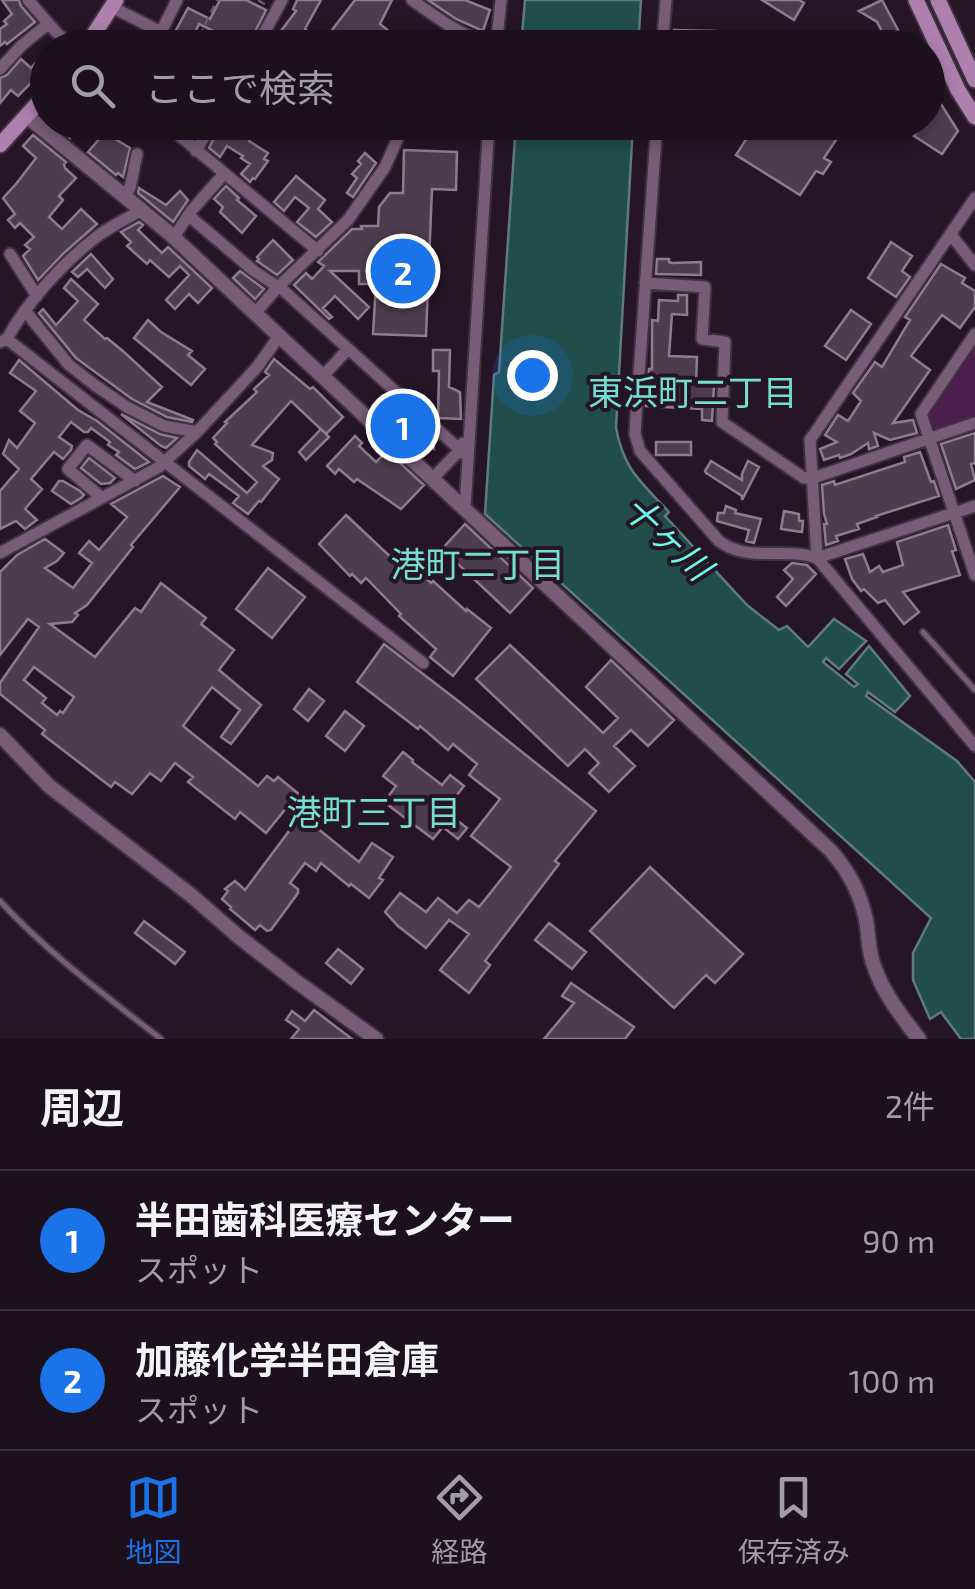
<!DOCTYPE html>
<html lang="ja">
<meta charset="utf-8">
<style>
:root{--surface:#1c101c;--page:#251925;--text:#f1f3f6;--muted:#a09da3;--line:#3a303b;--accent:#1a73e8}
body{margin:0;font-family:"Exo 2","Noto Sans JP",sans-serif;background:var(--page);color:var(--text)}
.you{position:absolute;left:532px;top:375px;width:35px;height:35px;margin:-25px;border:8px solid #fff;border-radius:50%;background:#1a73e8;box-shadow:0 0 0 15px #1a73e833}
.badge{display:grid;place-items:center;width:65px;height:65px;border-radius:50%;background:var(--accent);color:#fff;font-size:32px;font-weight:700}
.pin{position:absolute;translate:-50% -50%;border:5px solid #fff;box-shadow:0 2px 10px #0006}
.list{margin:0;padding:0;list-style:none}
h2{display:flex;justify-content:space-between;align-items:center;height:130px;margin:0;padding:0 40px;font-size:42px}
h2 small{font-size:32px;font-weight:400;color:var(--muted)}
.list li{display:grid;grid-template-columns:65px 1fr auto;gap:30px;align-items:center;box-sizing:border-box;height:140px;padding:0 40px;border-top:2px solid var(--line)}
.list b{display:block;font-size:38px;white-space:nowrap}
.list p{margin:0;font-size:32px;white-space:nowrap;color:var(--muted)}
.list em{font-size:32px;font-style:normal;color:var(--muted)}
.icon{flex:none;width:55px;height:55px;fill:none;stroke:currentColor;stroke-width:2;stroke-linecap:round;stroke-linejoin:round}
.map{position:relative;flex:none;width:975px;height:1039px;overflow:hidden}
.search{position:absolute;background:var(--surface);box-shadow:0 5px 15px #0003;left:30px;right:30px;top:30px;height:110px;display:flex;align-items:center;gap:25px;box-sizing:border-box;padding:0 35px;border-radius:55px;color:var(--muted);font-size:38px}
.sheet{height:410px;background:var(--surface)}
nav{display:flex;justify-content:space-around;align-items:center;box-sizing:border-box;height:140px;border-top:2px solid var(--line);background:var(--surface);font-size:28px;color:var(--muted)}
nav a{display:grid;justify-items:center;gap:5px}
nav .on{color:var(--accent)}
.map>svg:first-child{display:block}
</style>
<div class="map">
<svg width="975" height="1039" viewBox="0 0 975 1039">
<rect width="100%" height="100%" fill="#251525"/>
<path fill="#4c1e4e" d="M975 344V419L936 432 931 429 928 411Z"/>
<path fill="#214e4a" stroke="#5f7b7c" stroke-width="2.5" d="M525 0H641L638 47H521Z
M516 123H633L616 428C624 470 641 482 669 512L665 516 747 605 779 630 787 626 808 647 834 619 866 641 839 669 826 658 823 662 854 687 858 684 846 674 869 646 910 696 895 712 868 692 866 696 957 761 975 782V1039H961L941 1012 930 1019 913 980V953L931 918 485 514 494 375 499 372Z"/>
<path fill="#4d3c4e" stroke="#8f7b8f" stroke-width="2.5" fill-rule="evenodd" d="M2 0H19L21 6 35 22 7 44 5 42 0 46V29L7 24 4 21 12 14Z
M220 0H246L266 10 247 48H220L226 37 199 24 188 48H149L153 39 169 43 188 8 210 19Z
M297 0H321L305 29 322 43 355 0H392L380 24 400 40 395 48H268L296 11 293 9Z
M428 0H465L490 10 483 31 456 19Z
M762 0H799L804 3 794 20Z
M882 0 898 30 885 37 877 22 859 11Z
M674 30 715 31 714 48H682V45H674Z
M48 49V65L35 79 18 96 11 90 0 103V78L7 75 21 59 31 68Z
M939 101 958 131 942 154 914 136 924 122H928V117Z
M52 122H106L117 131 112 137 130 148 123 177 118 173 116 175 88 152 100 138 80 125 70 138Z
M222 122H260L249 141 268 153 264 159 268 161 255 179 253 178 250 182 241 174 250 164 241 158 243 156 227 146 220 157 209 148Z
M757 122H822L840 134 824 158 831 162 823 174 816 171 800 195 736 155Z
M33 135 66 162 64 164 65 168 76 178 59 196 63 200 49 217 62 229 81 209 97 224 64 253 38 280 23 256 30 249 25 245 34 237 20 223 15 228 8 220 15 214 3 198 16 184 36 158 23 146Z
M404 150 457 152 456 190 432 189 426 336 373 334 376 284H359V271H330L369 307 358 319 335 296 323 308 332 317 329 319 294 285 306 273 312 279 324 266 318 262 352 229H362L361 226H378L379 207 390 193H403Z
M365 153 376 163 353 197 347 193 357 178 352 174 361 164 358 161Z
M296 176 325 200 318 209 332 222 316 237 297 222 309 208 295 197 284 211 274 202Z
M226 186 239 198 237 200 256 216 242 233 220 212 223 207 214 199Z
M139 188 166 205 180 191 188 200 173 222 138 193Z
M139 222 143 225 138 230 162 253 168 247 212 288 198 303 189 294 175 309 166 300 189 275 180 266 169 277 150 260 147 264 127 246 131 242 121 232Z
M273 240 293 260 277 275 257 261 259 259 257 257Z
M891 242 912 256 902 271 910 277 896 297 868 278Z
M91 254 113 279 105 288 87 269 78 277 72 272Z
M657 259H669V262L672 263 701 262V275L656 274Z
M941 264 965 278 962 283 975 291V307L960 328 942 315 911 356 930 370 893 423 913 420 917 433 890 440 874 433 878 446 869 449 868 443 851 454 840 458 839 455 824 460 820 449 837 442 825 435 838 415 848 421 861 401 853 393 875 362 882 367 910 320 905 317Z
M240 271 264 289 255 299 233 278Z
M71 279 98 304 84 320 105 339 107 338 124 352 162 387 147 402 193 420 192 422 167 417 132 399 76 358 39 313 43 309 56 325 78 301 64 288Z
M678 295H687V315L672 314 669 356 697 357 696 384 714 385 712 421 702 420V409L646 406 649 369H652V320L658 321 659 300 678 301Z
M851 310 871 324 846 360 825 346Z
M148 320 161 332 192 351 188 355 205 369 191 385 134 338Z
M433 350H450L449 387 460 392 461 419 438 418 439 371H433Z
M274 359 310 389 313 387 343 417 326 434 291 401 252 445 273 453 272 460 263 466 279 479 261 502 259 501 248 514 233 503 239 496 209 474 205 479 189 466V462L197 450 247 493 257 482 215 444 217 442 213 438 227 423 225 422 257 392 254 389 269 375 265 372Z
M19 360 78 410 97 421 149 462 135 469 116 455 119 452 108 445 110 442 91 428 88 432H84L71 422 59 437 72 446 71 450 63 459 54 452 31 479 42 489 25 509 37 520 25 529 16 521 0 529V491L19 469 3 454 9 440 17 448 35 423 20 411 36 391 10 373Z
M388 407H392L433 443 434 449H426L410 434 407 438 381 416Z
M121 414 160 434 177 438 166 448 161 446Z
M321 429 329 437 306 460 299 452Z
M975 433V463L971 464 975 480 956 489 941 444Z
M355 436 362 443 359 446 376 462 387 451 424 485 401 509 357 479 354 482 339 469 335 474 327 466Z
M656 442H691V455H656Z
M920 452 931 482 934 481 939 496 876 516 877 517 857 524 859 529 836 536 838 541 826 545 824 524H827L824 514 822 485 834 481 835 485 905 462 904 457Z
M89 458 115 478 110 483 101 484 81 468Z
M711 461 742 480V474L748 461 759 467 742 500V496L706 473 705 471Z
M163 476 180 487 131 545 133 547 87 605 75 613 78 615 72 622 50 624 95 657 135 608 141 612 161 583 206 618 201 624 234 650 219 670 261 705 231 744 221 737 240 710 212 687 183 726 258 786 267 776 274 781 278 777 305 799 299 807 292 801 266 833 240 812 235 819 188 782 193 777 175 763 161 781 150 773 132 794 115 782 111 787 42 734 45 730 0 694V683L39 627 28 619 0 655V572L17 555 45 539 64 553 57 561 45 568 73 588 92 563 79 553 89 541 99 550 127 517 111 504ZM34 667 74 697 63 713 60 711 57 715 42 703 46 698 24 680Z
M59 481H63L80 491 84 495 81 498 71 504 52 491Z
M726 506 736 510 735 513 761 519 754 543 746 541 749 530 717 521 718 513H724Z
M784 511 799 514V521H803L802 532 781 529Z
M346 515 397 563 404 556 431 583 433 581 466 611 467 609 491 628 453 676 430 657 436 649 399 616 401 614 366 578 361 583 352 574 350 576 319 544Z
M465 524 533 588 510 613 442 549Z
M948 525 956 550 952 551 960 575 903 592 919 612 904 624 885 600 878 603 864 589 861 591 852 579 845 559 863 554 870 572 879 566 883 572 903 565 897 542Z
M792 563 807 565 816 574 786 606 777 597 793 579 784 570Z
M268 568 305 597 272 638 236 609Z
M384 644 457 700 596 811 555 861 559 864 485 961 490 965 469 993 440 970 469 934 449 920 426 948 398 926 385 912 400 893 426 912 438 898 457 913 469 900 479 907 511 867 471 836 500 799 469 775 477 764 453 744 448 750 420 726 418 729 357 682Z
M510 645 603 733 618 718 586 687 611 660 674 720 648 746 631 730 614 746 635 766 609 792 589 773 599 763 585 749 568 766 476 679Z
M309 689 324 701 308 721 294 709Z
M345 711 364 726 345 751 326 736Z
M403 752 413 760 412 762 442 785 450 775 464 786 449 805 455 809 450 815 467 828 458 839 443 827 433 839 384 802 396 786 383 776Z
M301 815 359 862 372 843 393 857 379 878 383 880 369 898 351 884 349 886 321 863 316 871 305 863 290 883 298 889V893L271 930 267 931 260 925 255 930 230 909 231 907 222 899 228 891 225 889 235 881 245 890Z
M650 867 743 954 715 983 706 975 674 1008 590 931Z
M144 921 185 952 175 964 135 933Z
M549 923 586 952 572 969 535 940Z
M338 949 363 969 351 984 326 963Z
M571 983 634 1027 625 1039H544L574 1003 562 996Z
M314 1010 352 1039H291L299 1029 286 1020 292 1011 305 1021Z"/>
<g fill="none" stroke-linecap="round" stroke-linejoin="round">
<defs>
<path id="service" d="M923 632 975 690
M0 901C48 953 106 996 161 1039"/>
<path id="minor" d="M28 0 56 32 74 48
M412 0C437 17 466 41 497 44
M112 7 161 32 177 0
M256 48 282 0
M441 48 452 27
M496 48 501 0
M662 48 666 0
M0 69 22 45 48 24
M163 122 318 251
M657 122 636 416 635 434 640 451 719 541C747 563 785 547 817 558L975 506
M196 151 213 122
M123 195 130 188 137 154
M975 198 810 440 817 558 975 746
M188 215 254 271 283 290 468 457
M951 235 975 265
M174 237 191 211 224 174
M10 254 37 296
M645 283 705 287 702 339 725 342 722 422 804 478H813L975 423
M26 312 69 365 96 386 127 407 164 426 197 432
M255 313 278 287 348 220 385 167 405 122
M975 334 921 414 975 575
M7 339 423 663
M0 342 7 339C26 303 63 263 95 238 109 227 126 219 142 210
M323 376 348 349
M433 478 460 450 463 443
M102 498 68 469 87 445 135 481
M465 508 489 122
M0 553 159 467 197 432 258 366 279 336"/>
<path id="tertiary" d="M27 116 169 233 831 851C849 872 860 892 866 920 869 936 868 951 874 966 883 993 902 1017 919 1039
M0 735 49 786 192 896 239 937 297 982 376 1039"/>
<path id="secondary" d="M916 0 958 90 975 117
M938 0 975 80
M85 48 116 0
M0 145 48 92"/>
</defs>
<use href="#service" stroke="#413242" stroke-width="9"/>
<use href="#minor" stroke="#413242" stroke-width="15"/>
<use href="#tertiary" stroke="#413242" stroke-width="18"/>
<use href="#secondary" stroke="#413242" stroke-width="19"/>
<path stroke="#6a5c6a" stroke-width="2.5" stroke-dasharray="8 5" stroke-linecap="butt" d="M258 0 266 5
M194 48 217 0"/>
<use href="#service" stroke="#785c78" stroke-width="5"/>
<use href="#minor" stroke="#785c78" stroke-width="11"/>
<use href="#tertiary" stroke="#785c78" stroke-width="14"/>
<use href="#secondary" stroke="#ad80ae" stroke-width="15"/>
</g>
<g text-anchor="middle" stroke-width="8" stroke-linejoin="round" paint-order="stroke">
<g font-size="35" fill="#74ded3" stroke="#251525">
<text x="693" y="405">東浜町二丁目</text>
<text x="478" y="577">港町二丁目</text>
<text x="374" y="825">港町三丁目</text>
</g>
<g font-size="35" font-style="italic" fill="#6cf9ed" stroke="#251525">
<text transform="translate(667 538) rotate(43)" y="12">十ヶ川</text>
</g>
</g>
</svg>
<div class="you"></div>
<div class="pin badge" style="left:403px;top:426px">1</div>
<div class="pin badge" style="left:403px;top:271px">2</div>
<div class="search"><svg class="icon" aria-label="search" viewBox="0 0 24 24"><circle cx="10" cy="10" r="6"/><path d="M15 15l6 6"/></svg>ここで検索</div>
</div>
<section class="sheet">
<h2>周辺<small>2件</small></h2>
<ul class="list">
<li><span class="badge">1</span><div><b>半田歯科医療センター</b><p>スポット</p></div><em>90 m</em></li>
<li><span class="badge">2</span><div><b>加藤化学半田倉庫</b><p>スポット</p></div><em>100 m</em></li>
</ul>
</section>
<nav>
<a class="on"><svg class="icon" aria-label="map" viewBox="0 0 24 24"><path d="M3 6l6-2 6 2 6-2v14l-6 2-6-2-6 2zM9 4v14M15 6v14"/></svg>地図</a>
<a><svg class="icon" aria-label="directions" viewBox="0 0 24 24"><path d="M12 3l9 9-9 9-9-9zM9 14v-3h6M13 9l2 2-2 2"/></svg>経路</a>
<a><svg class="icon" aria-label="saved" viewBox="0 0 24 24"><path d="M7 4h10v16l-5-4-5 4z"/></svg>保存済み</a>
</nav>
